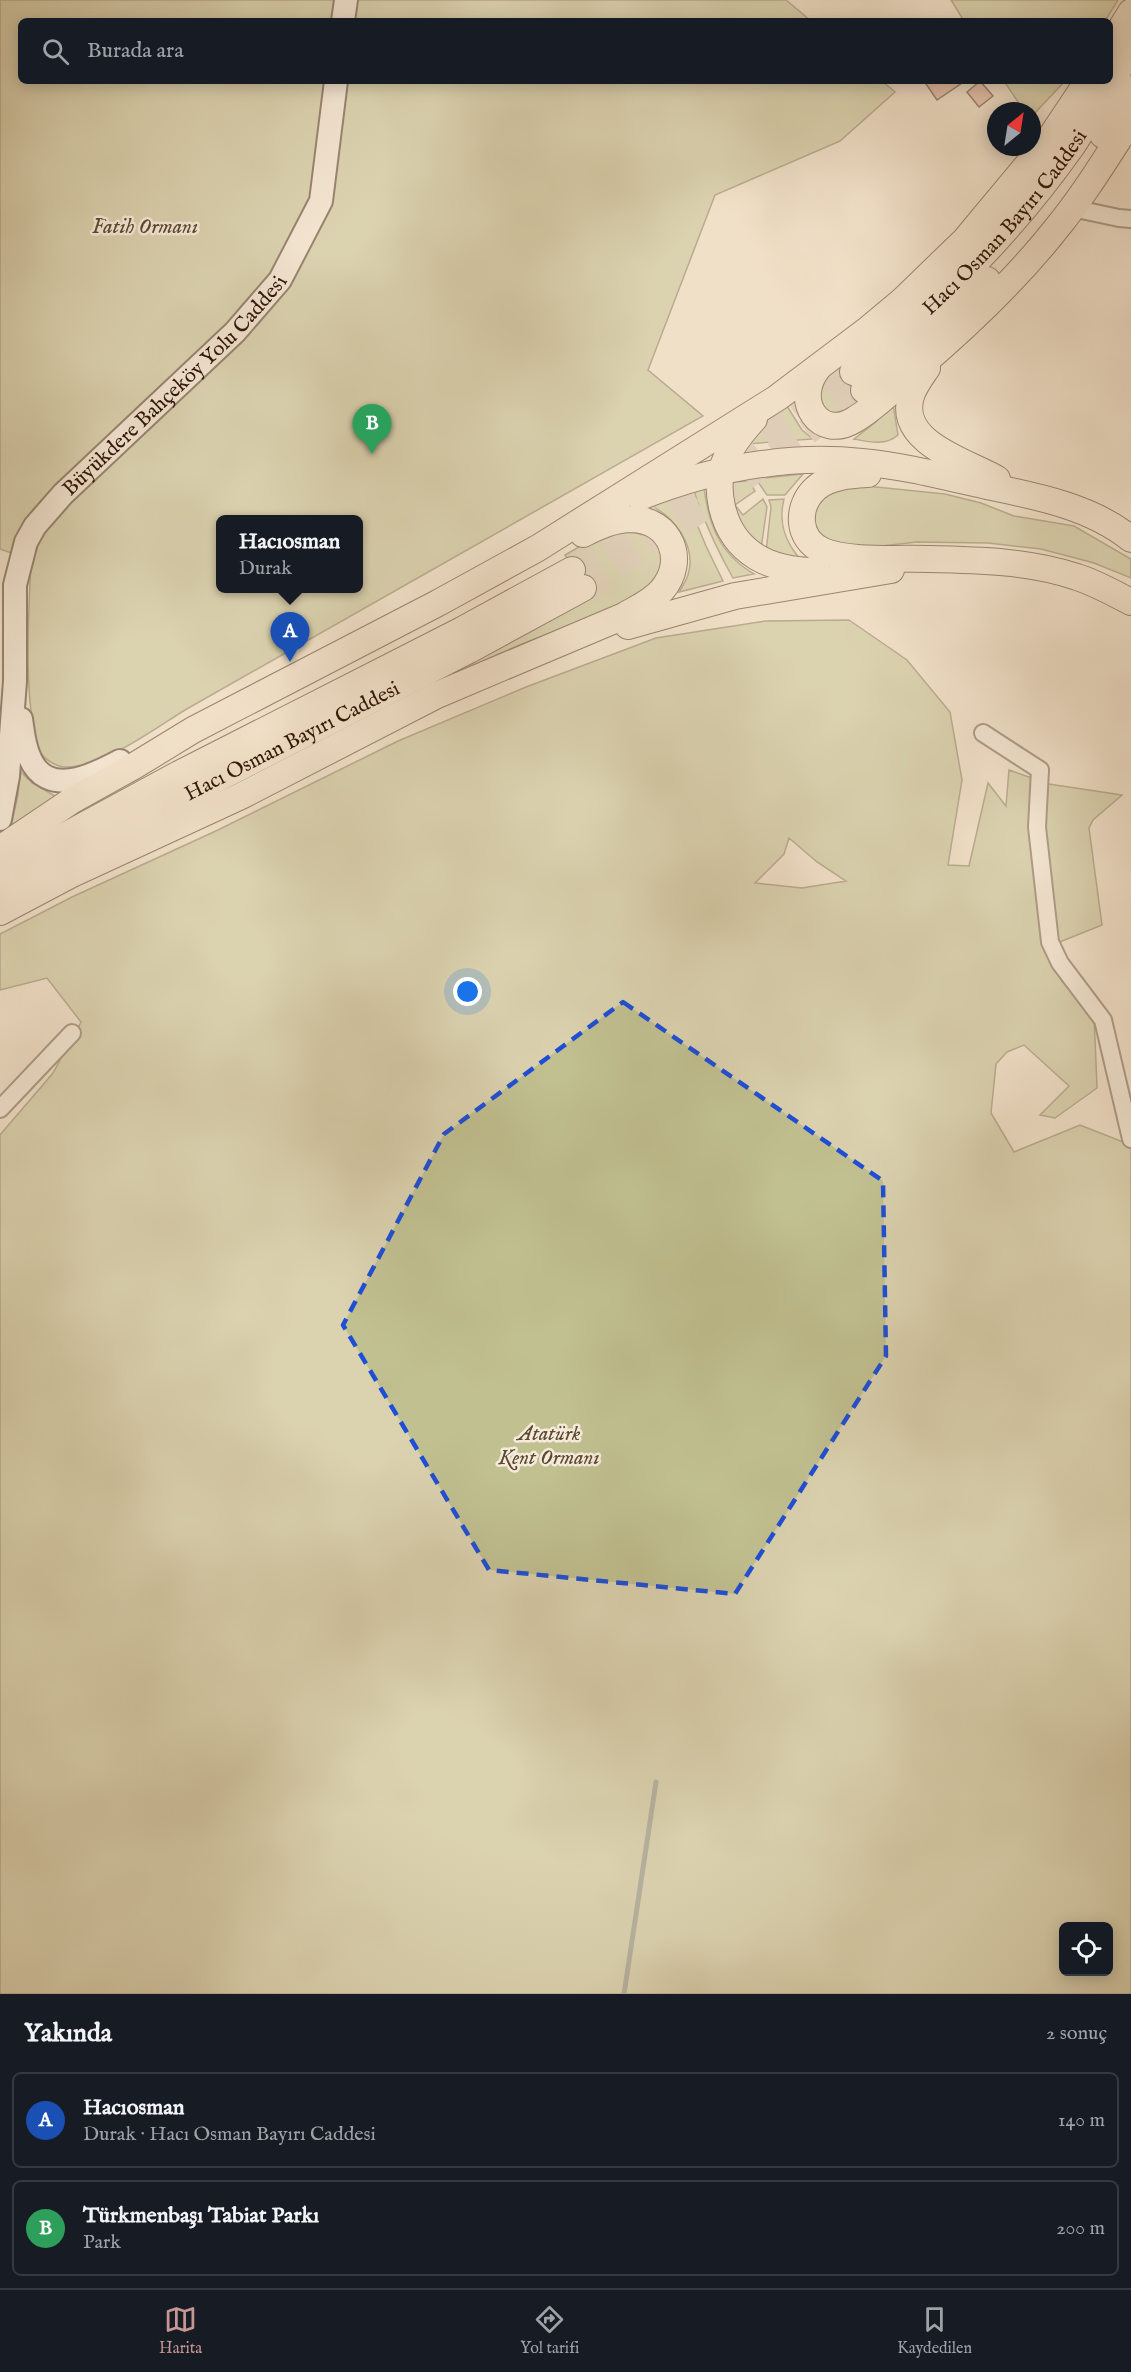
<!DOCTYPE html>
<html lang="tr">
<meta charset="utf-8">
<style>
:root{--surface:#171b24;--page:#20242c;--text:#f1f3f6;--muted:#9ea1a6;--line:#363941;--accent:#c59692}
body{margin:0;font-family:"IM FELL English",serif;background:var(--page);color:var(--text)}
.controls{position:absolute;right:18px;bottom:18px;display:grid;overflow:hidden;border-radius:9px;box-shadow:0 3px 15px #0003}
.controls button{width:54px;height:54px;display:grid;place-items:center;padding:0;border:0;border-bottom:2px solid var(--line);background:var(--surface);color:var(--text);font:30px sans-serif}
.compass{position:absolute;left:987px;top:102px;width:54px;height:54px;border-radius:50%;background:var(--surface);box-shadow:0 3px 15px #0003;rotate:30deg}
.you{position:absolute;left:468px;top:992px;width:21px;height:21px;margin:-15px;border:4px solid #fff;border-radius:50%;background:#1a73e8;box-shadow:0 0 0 9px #1a73e833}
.badge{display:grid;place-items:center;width:39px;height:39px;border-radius:50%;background:var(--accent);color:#fff;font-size:20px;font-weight:700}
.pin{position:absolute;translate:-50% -50px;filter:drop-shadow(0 2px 3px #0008)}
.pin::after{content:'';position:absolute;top:32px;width:21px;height:18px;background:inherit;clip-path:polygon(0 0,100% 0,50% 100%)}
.popup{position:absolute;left:216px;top:515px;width:147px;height:78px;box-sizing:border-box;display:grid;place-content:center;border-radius:9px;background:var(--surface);filter:drop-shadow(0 2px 4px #0005);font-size:20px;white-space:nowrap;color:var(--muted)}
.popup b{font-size:22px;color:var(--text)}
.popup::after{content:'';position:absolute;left:50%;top:100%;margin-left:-12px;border:12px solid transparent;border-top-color:var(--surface)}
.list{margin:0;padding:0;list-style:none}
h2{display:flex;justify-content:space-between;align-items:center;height:78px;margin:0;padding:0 24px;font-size:26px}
h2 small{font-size:20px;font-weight:400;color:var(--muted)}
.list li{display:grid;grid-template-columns:39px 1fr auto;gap:18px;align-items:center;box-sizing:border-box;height:96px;margin:0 12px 12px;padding:0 12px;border:2px solid var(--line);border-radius:9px}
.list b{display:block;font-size:22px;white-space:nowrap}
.list p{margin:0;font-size:20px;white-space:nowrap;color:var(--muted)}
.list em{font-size:20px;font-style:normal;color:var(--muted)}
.icon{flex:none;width:33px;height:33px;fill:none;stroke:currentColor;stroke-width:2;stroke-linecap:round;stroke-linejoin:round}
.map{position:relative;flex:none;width:1131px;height:1994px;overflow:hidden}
.search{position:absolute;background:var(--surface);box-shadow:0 3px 15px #0003;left:18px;right:18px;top:18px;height:66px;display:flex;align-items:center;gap:15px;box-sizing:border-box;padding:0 21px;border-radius:9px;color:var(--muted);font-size:22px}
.sheet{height:294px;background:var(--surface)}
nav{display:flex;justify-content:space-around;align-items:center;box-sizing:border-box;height:84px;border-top:2px solid var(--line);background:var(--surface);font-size:16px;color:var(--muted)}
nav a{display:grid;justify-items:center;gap:3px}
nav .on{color:var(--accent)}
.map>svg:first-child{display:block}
</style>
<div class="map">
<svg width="1131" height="1994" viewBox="0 0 1131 1994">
<rect width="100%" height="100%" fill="#f1e0c8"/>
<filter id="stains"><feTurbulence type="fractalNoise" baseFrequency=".00333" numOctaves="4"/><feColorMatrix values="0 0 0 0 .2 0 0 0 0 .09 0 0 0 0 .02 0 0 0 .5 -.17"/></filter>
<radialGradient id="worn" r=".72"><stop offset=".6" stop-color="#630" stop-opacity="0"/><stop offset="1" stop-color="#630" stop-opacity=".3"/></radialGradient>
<path fill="#c1c091" stroke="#786b4c" stroke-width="1.5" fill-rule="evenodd" d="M0 0H786L811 21H21V81H882L895 92 840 141 715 195 648 370 703 416 185 710C154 729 102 768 66 767 57 767 45 760 40 752 32 738 32 717 30 702 26 654 29 608 31 560L0 549ZM221 520H359V588H221Z
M951 0H1118L1105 21H964Z
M1004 81H1065L1032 116V111H1024Z
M838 365 862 401 834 415 817 403 820 383Z
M893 404 898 435C886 446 869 442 854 439L877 421 875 417Z
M787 406 802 430 813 439 746 444 762 423Z
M803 474 785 495H767L756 479Z
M749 481 755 491 735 505 743 515 763 499 767 507 761 549 745 537 729 493 733 482Z
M856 485 945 494 981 503 1014 516 1074 526 1131 559V578L1094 563 1041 549 988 543 917 542 855 549 814 536 809 508 821 495Z
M704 488C709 526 720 554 754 574L733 578C717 550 704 521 694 491Z
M684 493 706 546 723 581 679 592C682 587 686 581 688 575 697 546 674 516 649 505Z
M784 499C778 523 785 542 801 560L766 552 771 507 769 500Z
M617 531C632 532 643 532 654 543 699 589 558 629 532 640 504 651 476 664 449 676L447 673 590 595 565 555 594 538Z
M849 620 907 660 950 712 962 780 948 865 969 866 988 783 1006 806 1009 770 1049 784 1122 795 1093 820 1089 828 1102 925 1050 946 1062 981 1094 1014 1097 1088 1055 1118 1040 1115 1069 1086 1024 1045 1007 1052 996 1064 991 1113 1014 1152 1080 1125 1131 1145V1994H0V1135L53 1073 81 1022 47 978 0 990V934L72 897 218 830 398 741 526 687 656 638 765 621ZM789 838 817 862 846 881 802 888 755 883 784 854ZM1064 1926H1108V1972H1064Z
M20 771 32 783 57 797 11 826 18 795Z"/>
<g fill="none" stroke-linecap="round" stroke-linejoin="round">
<path stroke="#707a6f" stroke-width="5" d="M624 1994 656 1782"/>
</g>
<path fill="#db9e8b" stroke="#301608" stroke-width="1.5" d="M924 81H965L937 100Z
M980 81 993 96 979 107 967 92Z"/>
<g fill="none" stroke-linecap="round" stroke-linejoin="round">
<path stroke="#cab8a2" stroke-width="26" stroke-dasharray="26 13" stroke-linecap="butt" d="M572 570 654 519 853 372
M583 588 710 503 864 390"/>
<defs>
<path id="street" d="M1072 208 1119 218 1131 219
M983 733 1040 770 1037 827 1050 942 1060 963 1103 1020 1131 1139
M0 1109 72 1033"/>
<g id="secondary">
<path d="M343 21 346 0"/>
<path d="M21 719C23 732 24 745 29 756 46 799 92 776 120 761"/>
<path id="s1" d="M0 819 8 776 15 681V585L26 542 35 526 63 494 235 332 280 280 321 201 336 81"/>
</g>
<g id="primary">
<path d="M1110 46 1131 12"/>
<path d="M1103 135 1131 89"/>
<path d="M818 368C792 401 820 441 854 420 876 407 894 388 914 371 965 328 1014 282 1056 229 1084 195 1107 157 1131 120"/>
<path d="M927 368C921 377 914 386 911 396 897 443 966 461 997 479"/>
<path id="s2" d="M853 372C935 308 1012 231 1072 146 1093 114 1112 81 1131 48"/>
<path d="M864 390 933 332 987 280"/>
<path d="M754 419C739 435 723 456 720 479 719 488 720 498 722 507 733 555 772 571 817 571"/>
<path d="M868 474C851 475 830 476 816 488 796 506 796 539 823 551 848 562 900 558 928 559 977 560 1030 561 1077 577 1096 583 1113 593 1131 602"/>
<path d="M640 497C711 469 786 454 862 462 904 466 946 477 987 486 1036 496 1092 507 1131 539"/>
<path d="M628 626 735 596 891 570"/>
<path d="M0 849 71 801 134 766 193 730 438 603 538 548 777 398 866 331 902 301 965 240 1050 138 1088 81"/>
<path d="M0 871 179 774 462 630 572 570"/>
<path id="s3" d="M0 894 27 876 469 650 583 588"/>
<path d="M0 912 70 875 241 796 437 695 624 616C637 608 652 602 662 590 687 561 671 520 632 519 614 519 599 526 583 534"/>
</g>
</defs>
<use href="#street" stroke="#604838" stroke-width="20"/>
<use href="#secondary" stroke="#301608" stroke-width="26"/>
<use href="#primary" stroke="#301608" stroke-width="28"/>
<use href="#street" stroke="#f6ebdb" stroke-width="16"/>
<use href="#secondary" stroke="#f6ebdb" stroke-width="22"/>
<use href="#primary" stroke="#f1e0c8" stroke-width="26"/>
</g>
<path d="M0 0H1131V1994H0ZM623 1002 883 1181 886 1356 735 1594 489 1570 343 1325 444 1134Z" fill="#f1e0c8" fill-opacity=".55" fill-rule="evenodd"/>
<path fill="none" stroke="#1d4ed8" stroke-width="4.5" stroke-dasharray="12 8" stroke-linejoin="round" d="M623 1002 883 1181 886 1356 735 1594 489 1570 343 1325 444 1134Z"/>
<g text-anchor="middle" stroke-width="5" stroke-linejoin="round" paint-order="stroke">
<g font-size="21" fill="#301608" stroke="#f6ebdb">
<text dy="7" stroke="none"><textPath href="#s2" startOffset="214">Hacı Osman Bayırı Caddesi</textPath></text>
<text dy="7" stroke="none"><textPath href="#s1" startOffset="496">Büyükdere Bahçeköy Yolu Caddesi</textPath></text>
<text dy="7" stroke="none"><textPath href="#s3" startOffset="330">Hacı Osman Bayırı Caddesi</textPath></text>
</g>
<g font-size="21" font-style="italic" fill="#5c4931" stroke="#f6ebdb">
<text x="145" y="233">Fatih Ormanı</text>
<text x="549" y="1440">Atatürk<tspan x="549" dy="24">Kent Ormanı</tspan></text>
</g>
</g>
<rect width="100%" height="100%" filter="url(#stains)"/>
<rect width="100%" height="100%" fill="url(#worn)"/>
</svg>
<div class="controls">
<button><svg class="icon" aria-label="locate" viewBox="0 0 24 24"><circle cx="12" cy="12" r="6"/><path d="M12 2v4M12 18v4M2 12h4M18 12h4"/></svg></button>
</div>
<svg class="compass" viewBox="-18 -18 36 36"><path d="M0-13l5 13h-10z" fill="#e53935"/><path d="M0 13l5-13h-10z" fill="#9ea1a6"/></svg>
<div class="you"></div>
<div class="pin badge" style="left:290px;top:662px;background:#1a4fb4">A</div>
<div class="popup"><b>Hacıosman</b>Durak</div>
<div class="pin badge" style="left:372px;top:454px;background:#2e9e5b">B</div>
<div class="search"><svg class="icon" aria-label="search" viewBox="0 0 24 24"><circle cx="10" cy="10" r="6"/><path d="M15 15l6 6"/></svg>Burada ara</div>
</div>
<section class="sheet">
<h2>Yakında<small>2 sonuç</small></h2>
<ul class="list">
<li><span class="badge" style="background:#1a4fb4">A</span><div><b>Hacıosman</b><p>Durak · Hacı Osman Bayırı Caddesi</p></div><em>140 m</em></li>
<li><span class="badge" style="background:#2e9e5b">B</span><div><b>Türkmenbaşı Tabiat Parkı</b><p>Park</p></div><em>200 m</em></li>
</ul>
</section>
<nav>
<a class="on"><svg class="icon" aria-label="map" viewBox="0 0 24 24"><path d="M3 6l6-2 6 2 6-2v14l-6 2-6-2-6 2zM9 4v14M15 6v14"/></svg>Harita</a>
<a><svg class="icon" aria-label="directions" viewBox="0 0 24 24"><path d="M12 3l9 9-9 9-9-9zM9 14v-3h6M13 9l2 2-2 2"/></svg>Yol tarifi</a>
<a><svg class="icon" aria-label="saved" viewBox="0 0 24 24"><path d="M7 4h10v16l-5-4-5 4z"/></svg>Kaydedilen</a>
</nav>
